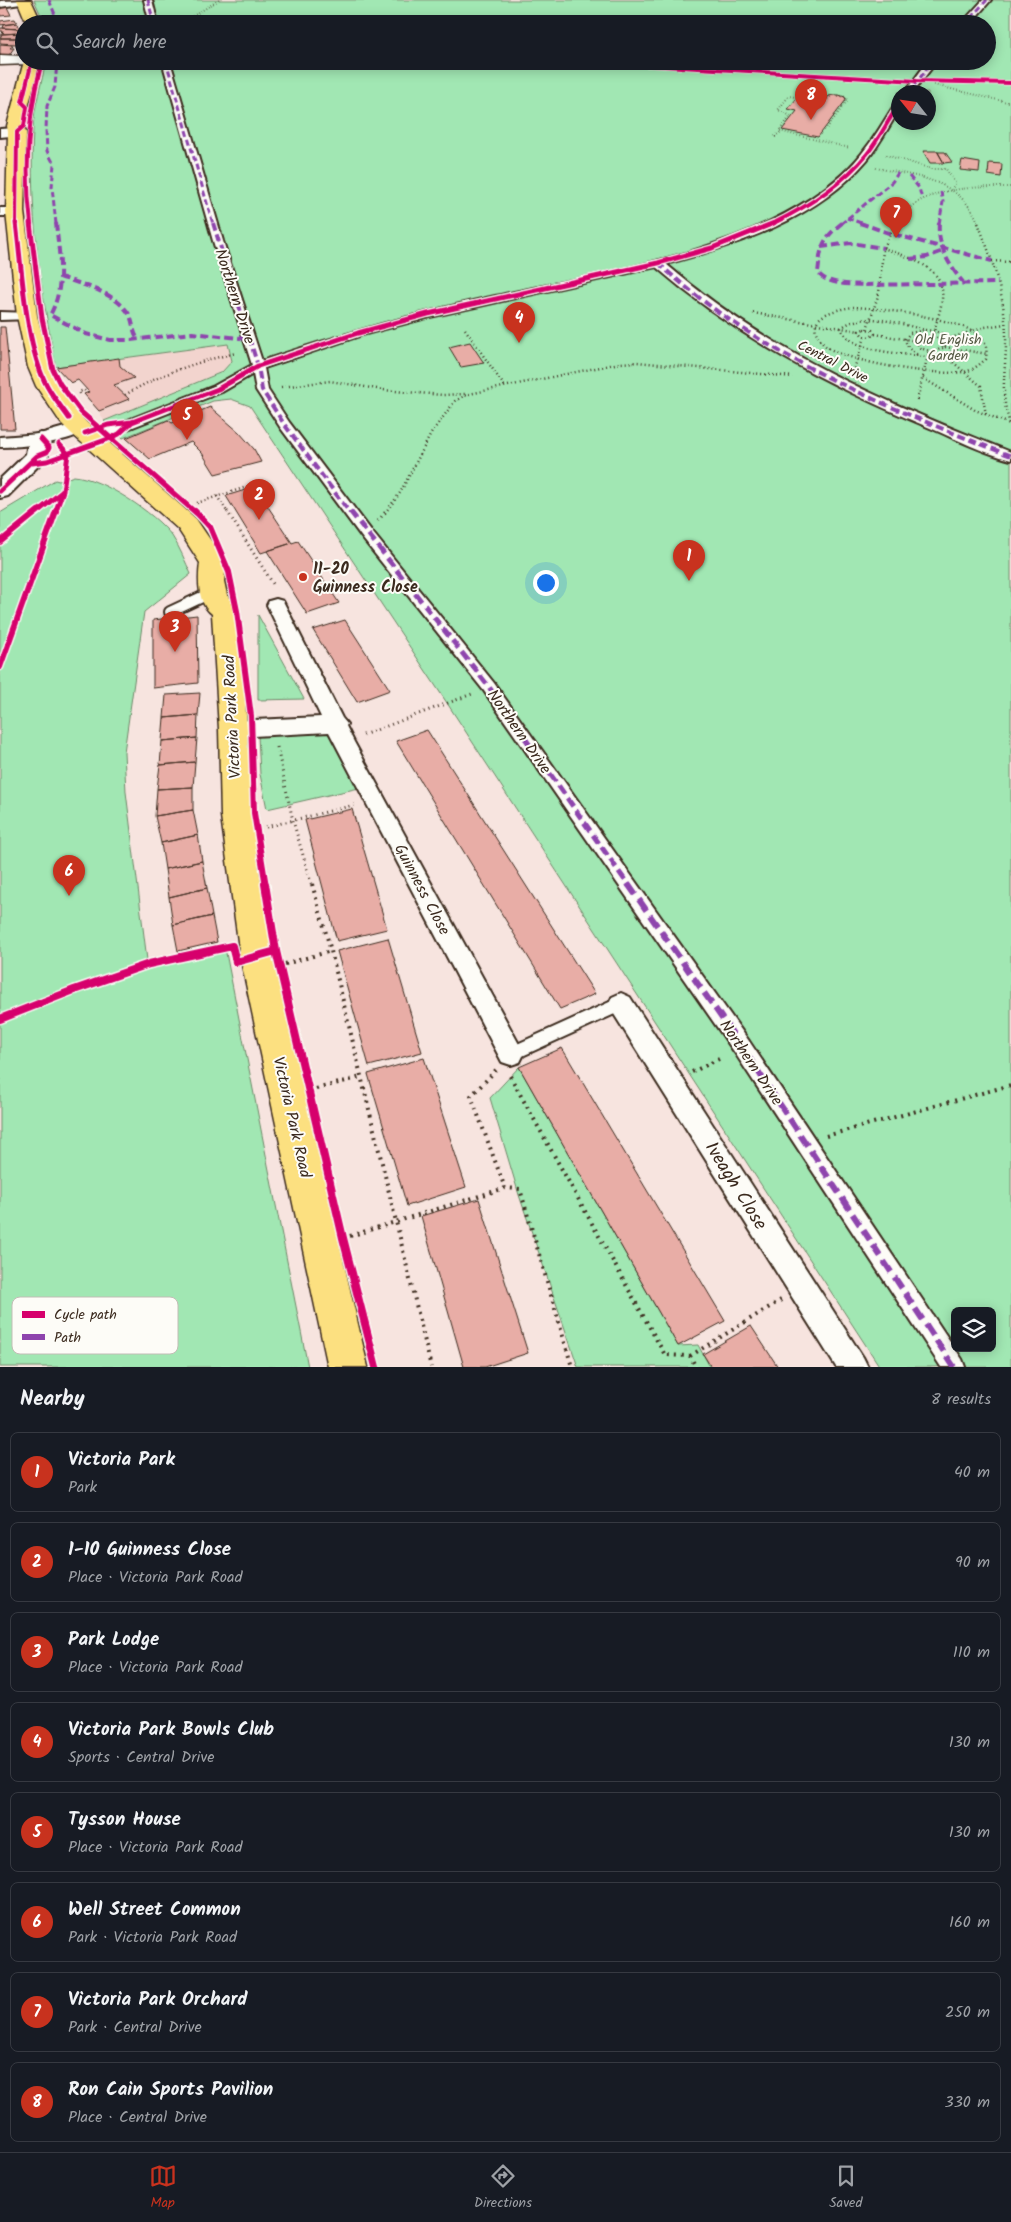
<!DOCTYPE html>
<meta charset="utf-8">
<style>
:root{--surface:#171b24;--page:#20242c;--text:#f1f3f6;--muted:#9ea1a6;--line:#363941;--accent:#c8321e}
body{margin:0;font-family:Kalam,sans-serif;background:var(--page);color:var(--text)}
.controls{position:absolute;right:15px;bottom:15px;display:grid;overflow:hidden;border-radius:8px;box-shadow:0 2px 12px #0003}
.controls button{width:45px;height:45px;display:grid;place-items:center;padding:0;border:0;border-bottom:1px solid var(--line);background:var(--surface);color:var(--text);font:25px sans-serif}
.compass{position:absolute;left:891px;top:85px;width:45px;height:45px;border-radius:50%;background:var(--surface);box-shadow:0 2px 12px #0003;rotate:300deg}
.you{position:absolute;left:545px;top:582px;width:18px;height:18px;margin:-12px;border:4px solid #fff;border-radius:50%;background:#1a73e8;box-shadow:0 0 0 8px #1a73e833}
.badge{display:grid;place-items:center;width:32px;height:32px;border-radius:50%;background:var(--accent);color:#fff;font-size:16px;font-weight:700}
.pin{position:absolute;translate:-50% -41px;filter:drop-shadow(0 1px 2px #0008)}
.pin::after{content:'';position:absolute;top:26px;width:18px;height:15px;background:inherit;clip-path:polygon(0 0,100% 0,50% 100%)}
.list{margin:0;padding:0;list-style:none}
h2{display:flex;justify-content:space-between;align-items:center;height:65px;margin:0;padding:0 20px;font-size:21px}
h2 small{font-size:16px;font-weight:400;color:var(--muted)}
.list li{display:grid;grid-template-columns:32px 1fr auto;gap:15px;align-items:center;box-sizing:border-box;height:80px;margin:0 10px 10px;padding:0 10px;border:1px solid var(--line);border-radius:8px}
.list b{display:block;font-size:19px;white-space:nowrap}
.list p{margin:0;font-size:16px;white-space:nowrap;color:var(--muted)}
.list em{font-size:16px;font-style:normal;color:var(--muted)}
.icon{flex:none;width:28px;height:28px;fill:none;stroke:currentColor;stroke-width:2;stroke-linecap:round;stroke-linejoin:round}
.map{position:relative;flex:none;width:1011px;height:1367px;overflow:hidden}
.search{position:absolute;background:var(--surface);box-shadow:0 2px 12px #0003;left:15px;right:15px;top:15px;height:55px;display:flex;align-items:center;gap:12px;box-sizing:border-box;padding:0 18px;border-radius:28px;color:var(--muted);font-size:19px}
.sheet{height:785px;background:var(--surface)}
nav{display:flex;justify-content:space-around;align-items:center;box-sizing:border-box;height:70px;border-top:1px solid var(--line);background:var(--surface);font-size:14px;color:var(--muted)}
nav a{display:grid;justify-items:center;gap:2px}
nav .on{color:var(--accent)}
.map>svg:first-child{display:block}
</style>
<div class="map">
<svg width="1011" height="1367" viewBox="0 0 1011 1367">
<rect width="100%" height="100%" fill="#f7e4df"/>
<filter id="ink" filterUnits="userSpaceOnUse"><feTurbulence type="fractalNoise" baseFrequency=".02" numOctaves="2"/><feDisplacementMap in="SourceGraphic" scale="10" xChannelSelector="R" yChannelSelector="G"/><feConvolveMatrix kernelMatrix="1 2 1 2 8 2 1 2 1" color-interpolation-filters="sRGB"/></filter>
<g filter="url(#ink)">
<path fill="#f2d4ce" d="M228 344 232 361 222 372 104 421 99 411 84 394 89 392 78 380 71 383 56 367Z"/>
<path fill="#a1e7b3" stroke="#6e8868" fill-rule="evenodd" d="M34 0H1011V1367H880L447 703 250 406 231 399 213 401 123 438 104 421 222 372 232 361 228 344 56 367C40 288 29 209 33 129 34 106 42 83 46 61H987V24H45ZM898 92H928V122H898ZM955 1311H992V1348H955Z
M74 476C102 478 155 513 172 536 180 548 185 561 191 574L144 612 124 752 126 792 147 960 224 943 308 1367H0V513L55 480 59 481Z
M258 615 304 699 258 700Z
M330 731 359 788 267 809 260 774 258 735Z
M519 1067 678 1346 698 1345 710 1367H578L519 1195 490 1098Z"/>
<path fill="#e8ada6" stroke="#3b2a1e" d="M7 7 11 15 0 16V8Z
M15 19 17 23 0 25V21Z
M17 23 20 29 3 28 4 25Z
M0 28 20 29V33L2 34 3 31H0Z
M20 33 19 38H0L2 34Z
M0 38H19L16 44 0 43Z
M0 44 13 45 10 48H14L9 55H0Z
M833 95H839L845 97 846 100 818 137 782 130 797 111 788 109 797 98 823 103 829 96Z
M923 151H937L944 163H930Z
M938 152H945L952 162 944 163Z
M962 160 980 163 979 172 960 170Z
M989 163 1002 164 1001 177 988 175Z
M0 327H5L15 429H0Z
M470 342 484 363 461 367 449 347Z
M119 358 120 366 134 378 114 385 129 399 99 411 84 394 89 392 78 380 71 383 56 367Z
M210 407 239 432 254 449 261 462 215 474 202 453 191 442 150 459 126 438 168 420 172 423Z
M255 487 292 543 261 553 226 496Z
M298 541 339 603 307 614 267 551Z
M197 615 198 683 153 688V620Z
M345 620 390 690 357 702 313 630Z
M200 693 198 715 164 718 166 695Z
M198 715 197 738 162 741 164 718Z
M427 730 595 994 560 1009 396 741Z
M197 738 195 762 160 765 162 741Z
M195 762 193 787 157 789 160 765Z
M193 787V810L155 816 157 789Z
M352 809 387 929 337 941 305 820Z
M193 810 198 835 161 843 155 816Z
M198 835 202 861 165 869 161 843Z
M202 861 207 888 169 897 165 869Z
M207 888 212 916 173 925 169 897Z
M212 916 217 942 178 951 173 925Z
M388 938 422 1052 369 1066 337 951Z
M562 1048 725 1321 678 1346 519 1067Z
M424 1058 466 1187 407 1206 368 1074Z
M479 1199 528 1353 485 1367H464L421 1216Z
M751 1326 778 1367H711L703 1354Z"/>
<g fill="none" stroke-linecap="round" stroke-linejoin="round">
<defs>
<path id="service-far1" d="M170 612 202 597 213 595"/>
<path id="service" d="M511 1054 621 1004"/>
<path id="pedestrian" d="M144 0H152L158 24H150Z
M983 0H991L970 24H961Z
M162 61H170L223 241 262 361C339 335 416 313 495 296 597 273 721 257 810 199 831 185 852 168 866 148 877 134 885 119 895 104L898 103V112C888 128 879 145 867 160 817 219 738 245 666 264 769 353 886 403 1011 452V460C983 453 956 439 930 428 829 386 738 338 656 267L430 317 362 335 264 368 268 390 289 422 373 533 494 683 749 1041 962 1359 965 1367H941L735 1053 484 691 363 539 280 427 256 390 253 374 222 392 95 442 91 443 85 439 87 436 214 386 252 365 213 241Z
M928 61H937L913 92H905Z"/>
<path id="minor" d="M29 0 28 3 0 7V1Z
M17 128 21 129 23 132 21 135 0 137V129Z
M0 208H15L22 212 15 216H0Z
M0 312 32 313 34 316 32 319 0 320Z
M79 423 85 425 87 428C77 443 18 447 0 447V437L40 434Z
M276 599 283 601 285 605 342 718 347 724 346 726 354 742 520 1046 524 1054 520 1062 511 1065 502 1062 329 732 233 737 226 734 223 729 226 724 233 721 321 717 267 605 269 601Z
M621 993 630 997 863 1357 868 1367H836L612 1011 609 1004 612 997Z"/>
<path id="tertiary" d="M41 433 48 435 51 439 47 448 48 456 8 496 0 498V479L26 454 27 448 34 435Z"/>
<path id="secondary" d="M0 55 24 56V61H32L30 64 0 65Z"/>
<path id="primary" d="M17 0H31L42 24H27Z
M24 61H40L23 126 26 132 24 212 37 316 50 367 58 386 77 413 87 423 196 519 226 563 224 581 227 595 238 610 247 729 251 816 272 956 368 1367H328L240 956 221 816 219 729 212 614C197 603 198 579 200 563L178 529 71 433 61 423 36 386 28 367 17 316 6 212 8 132 7 126Z"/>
</defs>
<use href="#service-far1" stroke="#3b2a1e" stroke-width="14"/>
<use href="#service" stroke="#3b2a1e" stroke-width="17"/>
<use href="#pedestrian" stroke="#3b2a1e" stroke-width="4"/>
<use href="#minor" stroke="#3b2a1e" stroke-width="4"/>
<use href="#tertiary" stroke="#3b2a1e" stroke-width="4"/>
<use href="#secondary" stroke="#3b2a1e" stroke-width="3"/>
<use href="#primary" stroke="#3b2a1e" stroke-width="3"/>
<path stroke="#3b2a1e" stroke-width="2" stroke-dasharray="0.5 2.5" stroke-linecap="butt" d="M180 24 219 0
M934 85 1011 103
M827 128 847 101 846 97 833 95 823 102 789 96 778 110 791 116 779 131 850 148
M776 137H774L781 132
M886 155 932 169H946L956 184 952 188
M876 168C919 177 960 179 979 224
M894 224C921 186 969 187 1011 187"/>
<path stroke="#3b2a1e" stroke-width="2.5" stroke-dasharray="1 3" stroke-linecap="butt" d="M978 223C992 258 1005 297 1006 335 1007 368 998 393 1011 426
M883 248C902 255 939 265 942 289 944 304 936 321 933 336
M992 261 1011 262
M853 307C879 308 964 319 981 337 987 344 987 351 986 359 979 365 972 371 963 372 934 376 851 363 827 347 822 344 818 337 816 332 811 313 841 309 853 307Z
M753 313 859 331
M465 329 505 387
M864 329 872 330 875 334 870 337 863 336 859 331Z
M867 329 879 293 883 250 895 223
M925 330C939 331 951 335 956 349 941 361 910 362 905 339L910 333Z
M875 334 916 341
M924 336C933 337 943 337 945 347L933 352 920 348 916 341Z
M951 338 985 327 1005 324
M945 347 988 354
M921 356C899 353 850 352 841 328 864 310 900 324 925 330
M947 357 981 386 986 415
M853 372 865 337
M923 378 975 410 1010 424
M281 387 330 381 383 390 443 395 466 394
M80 394 79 392 84 390 87 393
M125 395C160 374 196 362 236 353
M917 400 929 351
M217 496 228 513
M197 503 256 484
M385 513 400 493 432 432 455 401 469 394 620 363 637 362 793 377"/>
<path stroke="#3b2a1e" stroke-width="3" stroke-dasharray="1 4" stroke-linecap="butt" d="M227 511 275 587
M378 521 386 511
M363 735 472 694
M277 747 293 821 312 886
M266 827 354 805"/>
<path stroke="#3b2a1e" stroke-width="4" stroke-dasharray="2 5" stroke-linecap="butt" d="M312 884 331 951 431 1367
M285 964 331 951
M496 1070 471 1096 505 1188 520 1189 572 1367
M692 1072 723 1057
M510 1076 665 1355 690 1356 696 1367
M316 1089 361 1077
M826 1136 1011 1085
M350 1236 505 1188
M690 1356 781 1300"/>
<use href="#service-far1" stroke="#fdfcf7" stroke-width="10"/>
<use href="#service" stroke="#fdfcf7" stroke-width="13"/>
<use href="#pedestrian" fill="#fdfcf7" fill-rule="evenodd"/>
<use href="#minor" fill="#fdfcf7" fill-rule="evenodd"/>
<use href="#tertiary" fill="#fdfcf7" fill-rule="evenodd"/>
<use href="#secondary" fill="#fdfcf7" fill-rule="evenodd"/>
<use href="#primary" fill="#fce080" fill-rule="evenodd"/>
<path stroke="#8e44ad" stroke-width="3" stroke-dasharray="6 3" stroke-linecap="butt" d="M49 0 59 24
M148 0 154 24
M965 24 987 0
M166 61 213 224
M909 92 933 61
M909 176 919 188 922 199
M847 218 864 224
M56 224 52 187 54 164 47 151 46 130 47 106 55 87 57 61
M841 224 892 182 898 173
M939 224 943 202 941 192"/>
<path stroke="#8e44ad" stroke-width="4" stroke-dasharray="8 4" stroke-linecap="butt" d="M56 223C59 254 66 287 50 315L86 334 110 340H131L192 333 249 339
M213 223 258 366 262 390 284 424 350 513
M842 223C821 240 821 247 818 273 828 285 849 284 864 285L998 283
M860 223 889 233 992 261
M939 223C937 245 949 266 963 282
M821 247 851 243 883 248
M910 259 927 257 943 251
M658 263C683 285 708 306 736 324 821 381 917 419 1011 456
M60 277C83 285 115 292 129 314 134 323 132 332 139 340"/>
<path stroke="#8e44ad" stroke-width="5" stroke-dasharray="10 5" stroke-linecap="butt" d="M350 511 489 687 629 886"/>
<path stroke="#8e44ad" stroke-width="6" stroke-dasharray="13 6" stroke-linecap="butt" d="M628 884 742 1047 954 1367"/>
<defs>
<path id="cycleway-far3" d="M580 61 917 81 1011 83
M16 224 17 132 24 126 27 107 22 102 32 61
M31 224C24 170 28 114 42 61
M772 224C807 207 842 185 867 154 879 139 887 122 898 106"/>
<path id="cycleway-far2" d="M16 223C22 269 25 345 47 386 53 397 62 408 69 418
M30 223 42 318 53 370 60 384 81 412 196 513
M85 433 108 425 132 422 218 389 258 366 358 333 428 314 658 263 712 248 774 223
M32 463 47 461 111 438 119 434 132 422
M0 491 37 456 47 452 49 448 41 439
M36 513 63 491
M55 513 63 491 68 454 59 444"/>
<path id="cycleway-far1" d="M195 511 210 527 229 572 237 611 251 716 254 813 266 886
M0 542 38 511
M0 667 56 511"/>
<path id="cycleway" d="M265 884 276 951 343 1238 376 1367
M0 1019 74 990 149 964 232 946 236 962 276 951"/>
</defs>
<use href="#cycleway-far3" stroke="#fdfcf7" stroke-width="5.5"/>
<use href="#cycleway-far2" stroke="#fdfcf7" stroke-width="8"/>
<use href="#cycleway-far1" stroke="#fdfcf7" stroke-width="9"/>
<use href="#cycleway" stroke="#fdfcf7" stroke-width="11"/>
<use href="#cycleway-far3" stroke="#d6006c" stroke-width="4"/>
<use href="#cycleway-far2" stroke="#d6006c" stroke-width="5"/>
<use href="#cycleway-far1" stroke="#d6006c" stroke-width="6"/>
<use href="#cycleway" stroke="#d6006c" stroke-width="8"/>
</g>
</g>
<circle fill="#c8321e" stroke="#fdfcf7" stroke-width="2" cx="303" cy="577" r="5"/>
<g text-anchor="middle" stroke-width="4" stroke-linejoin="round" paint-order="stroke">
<g font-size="14" fill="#545943" stroke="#fdfcf7">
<text x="948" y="344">Old English<tspan x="948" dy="16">Garden</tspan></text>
</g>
<g font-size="14" fill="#3b2a1e" stroke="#fdfcf7">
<text transform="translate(833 361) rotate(27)" y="5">Central Drive</text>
</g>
<g font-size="16" fill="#3b2a1e" stroke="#fdfcf7">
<text transform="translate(236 296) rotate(72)" y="6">Northern Drive</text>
<text transform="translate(231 717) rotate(-93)" y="6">Victoria Park Road</text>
<text transform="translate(520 731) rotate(55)" y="6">Northern Drive</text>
<text transform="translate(423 889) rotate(62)" y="6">Guinness Close</text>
<text transform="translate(752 1062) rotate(56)" y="6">Northern Drive</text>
<text transform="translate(293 1117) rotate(77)" y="6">Victoria Park Road</text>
</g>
<g font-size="16" font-weight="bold" fill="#3b2a1e" stroke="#fdfcf7" text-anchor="start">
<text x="313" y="574">11-20<tspan x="313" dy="18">Guinness Close</tspan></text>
</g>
<g font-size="19" fill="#3b2a1e" stroke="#fdfcf7">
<text transform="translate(737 1185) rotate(58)" y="7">Iveagh Close</text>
</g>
</g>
<rect x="12" y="1297" width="166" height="57" rx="8" fill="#fdfcf7" stroke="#c3bdb6" stroke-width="1"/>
<rect x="22" y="1311" width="23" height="7" fill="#d6006c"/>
<rect x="22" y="1334" width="23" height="6" fill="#8e44ad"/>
<g font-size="14" fill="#3b2a1e">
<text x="54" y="1319">Cycle path</text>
<text x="54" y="1342">Path</text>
</g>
</svg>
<div class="controls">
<button><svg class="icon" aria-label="layers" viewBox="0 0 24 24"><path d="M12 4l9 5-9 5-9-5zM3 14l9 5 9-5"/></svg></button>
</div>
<svg class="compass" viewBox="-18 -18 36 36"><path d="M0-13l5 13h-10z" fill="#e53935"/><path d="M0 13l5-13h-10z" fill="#9ea1a6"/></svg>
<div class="you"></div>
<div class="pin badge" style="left:689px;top:581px">1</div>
<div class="pin badge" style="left:259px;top:520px">2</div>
<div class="pin badge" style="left:175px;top:652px">3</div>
<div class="pin badge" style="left:519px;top:343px">4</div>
<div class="pin badge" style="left:187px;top:440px">5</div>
<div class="pin badge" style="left:69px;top:896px">6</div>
<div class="pin badge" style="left:896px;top:238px">7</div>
<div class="pin badge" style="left:811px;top:120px">8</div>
<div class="search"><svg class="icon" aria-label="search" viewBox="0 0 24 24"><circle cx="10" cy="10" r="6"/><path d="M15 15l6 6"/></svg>Search here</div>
</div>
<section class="sheet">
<h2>Nearby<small>8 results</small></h2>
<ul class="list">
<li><span class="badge">1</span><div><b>Victoria Park</b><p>Park</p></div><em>40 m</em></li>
<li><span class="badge">2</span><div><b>1-10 Guinness Close</b><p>Place · Victoria Park Road</p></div><em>90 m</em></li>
<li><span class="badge">3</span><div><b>Park Lodge</b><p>Place · Victoria Park Road</p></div><em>110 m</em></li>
<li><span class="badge">4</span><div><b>Victoria Park Bowls Club</b><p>Sports · Central Drive</p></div><em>130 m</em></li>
<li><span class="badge">5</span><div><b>Tysson House</b><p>Place · Victoria Park Road</p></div><em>130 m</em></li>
<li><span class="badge">6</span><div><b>Well Street Common</b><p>Park · Victoria Park Road</p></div><em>160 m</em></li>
<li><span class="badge">7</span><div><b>Victoria Park Orchard</b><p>Park · Central Drive</p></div><em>250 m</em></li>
<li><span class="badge">8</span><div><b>Ron Cain Sports Pavilion</b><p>Place · Central Drive</p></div><em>330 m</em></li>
</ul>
</section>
<nav>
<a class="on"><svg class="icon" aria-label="map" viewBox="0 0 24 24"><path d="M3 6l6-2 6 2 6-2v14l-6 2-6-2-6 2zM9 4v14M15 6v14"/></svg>Map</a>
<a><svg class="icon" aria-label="directions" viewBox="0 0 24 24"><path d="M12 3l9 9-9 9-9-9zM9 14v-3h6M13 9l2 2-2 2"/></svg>Directions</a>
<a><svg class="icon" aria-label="saved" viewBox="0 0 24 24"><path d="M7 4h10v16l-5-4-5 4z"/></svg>Saved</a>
</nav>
